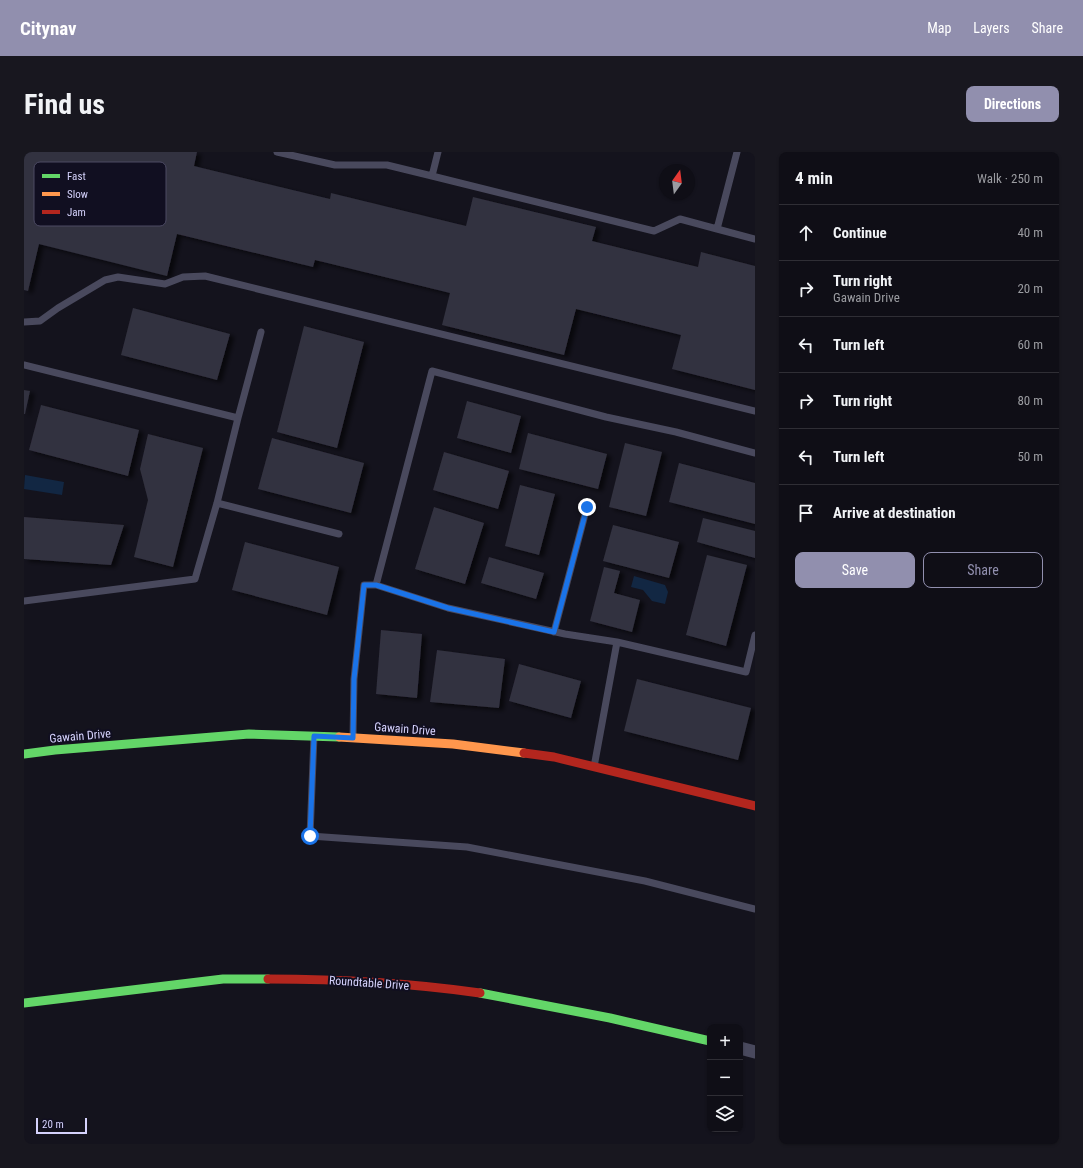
<!DOCTYPE html>
<meta charset="utf-8">
<style>
:root{--surface:#0f0e16;--page:#18171f;--text:#f1f3f6;--muted:#9b9ca1;--line:#2f2e35;--accent:#918fae}
body{margin:0;font-family:"Roboto Condensed",sans-serif;background:var(--page);color:var(--text)}
.controls{position:absolute;right:12px;bottom:12px;display:grid;overflow:hidden;border-radius:8px;box-shadow:0 1px 3px #0004}
.controls button{width:36px;height:36px;display:grid;place-items:center;padding:0;border:0;border-bottom:1px solid var(--line);background:var(--surface);color:var(--text);font:20px sans-serif}
.compass{position:absolute;left:635px;top:12px;width:36px;height:36px;border-radius:50%;background:var(--surface);box-shadow:0 1px 3px #0004;rotate:14deg}
.scale{position:absolute;left:12px;bottom:10px;width:51px;box-sizing:border-box;padding-left:4px;border:2px solid #d5d2fc;border-top:0;font-size:11px;line-height:14px;white-space:nowrap;color:#d5d2fc;-webkit-text-stroke:3px #110f21;paint-order:stroke}
.stop{position:absolute;width:12px;height:12px;margin:-9px;border:3px solid #1a73e8;border-radius:50%;background:#fff}
.stop.end{background:#1a73e8;border-color:#fff;box-shadow:0 1px 4px #0008}
.list{margin:0;padding:0;list-style:none}
h2{display:flex;justify-content:space-between;align-items:center;height:52px;margin:0;padding:0 16px;font-size:17px}
h2 small{font-size:13px;font-weight:400;color:var(--muted)}
.list li{display:grid;grid-template-columns:26px 1fr auto;gap:12px;align-items:center;box-sizing:border-box;height:56px;padding:0 16px;border-top:1px solid var(--line)}
.list b{display:block;font-size:15px;white-space:nowrap}
.list p{margin:0;font-size:13px;white-space:nowrap;color:var(--muted)}
.list em{font-size:13px;font-style:normal;color:var(--muted)}
.actions{display:flex;gap:8px;padding:12px 16px}
.actions a{flex:1;padding:9px 0;border:1px solid var(--accent);border-radius:8px;text-align:center;font-size:14px;color:var(--accent)}
.actions .main{background:var(--accent);color:#fff}
.icon{flex:none;width:22px;height:22px;fill:none;stroke:currentColor;stroke-width:2;stroke-linecap:round;stroke-linejoin:round}
.map{position:relative;flex:none;width:731px;height:992px;overflow:hidden;border-radius:8px}
header{display:flex;align-items:center;gap:24px;box-sizing:border-box;height:56px;padding:0 20px;background:var(--accent);color:#fff}
header strong{font-size:19px}
nav{display:flex;gap:22px;margin-inline-start:auto;font-size:14px}
.intro{display:flex;align-items:center;justify-content:space-between;box-sizing:border-box;height:96px;padding:0 24px}
h1{margin:0;font-size:28px}
.button{padding:10px 18px;border-radius:8px;background:var(--accent);color:#fff;font-size:14px;font-weight:700}
main{display:flex;gap:24px;padding:0 24px}
aside{flex:1;background:var(--surface);border-radius:8px;box-shadow:0 1px 3px #0004}
.map>svg:first-child{display:block}
</style>
<header>
<strong>Citynav</strong>
<nav><a>Map</a><a>Layers</a><a>Share</a></nav>
</header>
<div class="intro"><h1>Find us</h1><a class="button">Directions</a></div>
<main>
<div class="map">
<svg width="731" height="992" viewBox="0 0 731 992">
<defs>
<filter id="shadow"><feDropShadow dx="4.5" dy="2.5" stdDeviation="2" flood-color="#0009"/></filter>
</defs>
<rect width="100%" height="100%" fill="#14131d"/>
<path fill="#122743" d="M1 323 40 330 38 343 0 337Z
M610 424 641 433 644 440 641 452 628 449 619 438 607 435Z"/>
<path fill="#32313f" filter="url(#shadow)" d="M0 0H173L170 14 306 47 307 41 442 74 449 45 572 75 568 89 674 115 677 100 731 114V238L648 217 657 183 552 157 540 203 418 173 426 141 291 108 289 115 153 82 143 124 15 92 4 139 0 138Z
M109 156 206 182 193 228 97 203Z
M280 174 340 190 313 296 253 280Z
M0 238 6 239 1 262H0Z
M443 249 497 264 487 301 433 286Z
M17 253 115 278 104 324 5 298Z
M504 281 583 302 574 337 495 317Z
M124 282 179 296 149 415 110 405 124 348 116 317Z
M248 286 340 311 327 361 234 337Z
M601 291 638 300 622 364 585 355Z
M420 300 485 319 474 357 409 338Z
M655 311 731 331V372L645 350Z
M496 333 531 342 515 403 481 394Z
M410 355 460 371 441 432 391 417Z
M0 365 100 373 87 413 0 407Z
M679 366 731 379V406L673 390Z
M589 373 655 390 645 426 579 409Z
M221 390 315 415 303 463 208 438Z
M683 403 723 413 702 494 662 483Z
M465 405 520 421 512 447 457 431Z
M580 415 596 419 590 441 616 448 608 480 566 469Z
M357 478 398 482 393 546 352 542Z
M413 498 481 507 475 556 406 550Z
M495 512 557 529 547 566 485 549Z
M613 527 727 556 714 608 600 579Z"/>
<g fill="none" stroke-linecap="round" stroke-linejoin="round">
<path stroke="#49495d" stroke-width="7" d="M253 0 311 13H363L408 24 414 0
M408 24 630 79 656 67 693 77 713 0
M693 77 731 87
M0 170 16 169 34 156 81 128 94 125 141 132 159 125 181 124 731 259
M0 213 214 266
M193 351 315 382
M0 449 171 427 193 351 214 266 237 180
M530 480 563 355
M593 490 541 482 424 456 352 433 408 219 582 265 652 280 731 301
M290 584 286 684 443 695 621 729 731 757
M329 586 330 527 340 433H352
M570 615 593 490 722 520 731 483"/>
<path stroke="#49495d" stroke-width="13" d="M716 896 731 900"/>
<path stroke="#63d668" stroke-width="9" d="M0 602 31 598 225 582 315 585
M456 841 586 866 686 889
M0 851 199 827H244"/>
<path stroke="#ff974d" stroke-width="9" d="M315 585 429 592 500 601"/>
<path stroke="#b3261e" stroke-width="9" d="M500 601 530 605 731 654
M244 827C314 827 386 831 456 841"/>
</g>
<g fill="none" stroke-linecap="round" stroke-linejoin="round">
<path stroke="#1a73e8" stroke-width="5" d="M286 684 290 584 329 586 330 527 340 433H352L424 456 530 480 563 355"/>
</g>
<g text-anchor="middle" stroke-width="4" stroke-linejoin="round" paint-order="stroke">
<g font-size="12" fill="#d5d2fc" stroke="#110f21">
<text transform="translate(381 577) rotate(4)" y="4">Gawain Drive</text>
<text transform="translate(56 584) rotate(-5)" y="4">Gawain Drive</text>
<text transform="translate(345 831) rotate(4)" y="4">Roundtable Drive</text>
</g>
</g>
<rect x="10" y="10" width="132" height="64" rx="6" fill="#110f21" stroke="#4c4a63" stroke-width="1"/>
<rect x="18" y="22" width="18" height="4" fill="#63d668"/>
<rect x="18" y="40" width="18" height="4" fill="#ff974d"/>
<rect x="18" y="58" width="18" height="4" fill="#b3261e"/>
<g font-size="11" fill="#d5d2fc">
<text x="43" y="28">Fast</text>
<text x="43" y="46">Slow</text>
<text x="43" y="64">Jam</text>
</g>
</svg>
<div class="controls">
<button>+</button>
<button>−</button>
<button><svg class="icon" aria-label="layers" viewBox="0 0 24 24"><path d="M12 4l9 5-9 5-9-5zM3 14l9 5 9-5"/></svg></button>
</div>
<svg class="compass" viewBox="-18 -18 36 36"><path d="M0-13l5 13h-10z" fill="#e53935"/><path d="M0 13l5-13h-10z" fill="#9b9ca1"/></svg>
<div class="scale">20 m</div>
<div class="stop" style="left:286px;top:684px"></div>
<div class="stop end" style="left:563px;top:355px"></div>
</div>
<aside>
<h2>4 min<small>Walk · 250 m</small></h2>
<ul class="list">
<li><svg class="icon" aria-label="ahead" viewBox="0 0 24 24"><path d="M12 20V5M6 11l6-6 6 6"/></svg><div><b>Continue</b></div><em>40 m</em></li>
<li><svg class="icon" aria-label="right" viewBox="0 0 24 24"><path d="M7 20v-9h11M14 6l5 5-5 5"/></svg><div><b>Turn right</b><p>Gawain Drive</p></div><em>20 m</em></li>
<li><svg class="icon" aria-label="left" viewBox="0 0 24 24"><path d="M17 20v-9H6M10 6l-5 5 5 5"/></svg><div><b>Turn left</b></div><em>60 m</em></li>
<li><svg class="icon" aria-label="right" viewBox="0 0 24 24"><path d="M7 20v-9h11M14 6l5 5-5 5"/></svg><div><b>Turn right</b></div><em>80 m</em></li>
<li><svg class="icon" aria-label="left" viewBox="0 0 24 24"><path d="M17 20v-9H6M10 6l-5 5 5 5"/></svg><div><b>Turn left</b></div><em>50 m</em></li>
<li><svg class="icon" aria-label="arrive" viewBox="0 0 24 24"><path d="M6 21V4h12l-3 4 3 4H6"/></svg><div><b>Arrive at destination</b></div></li>
</ul>
<div class="actions"><a class="main">Save</a><a>Share</a></div>
</aside>
</main>
